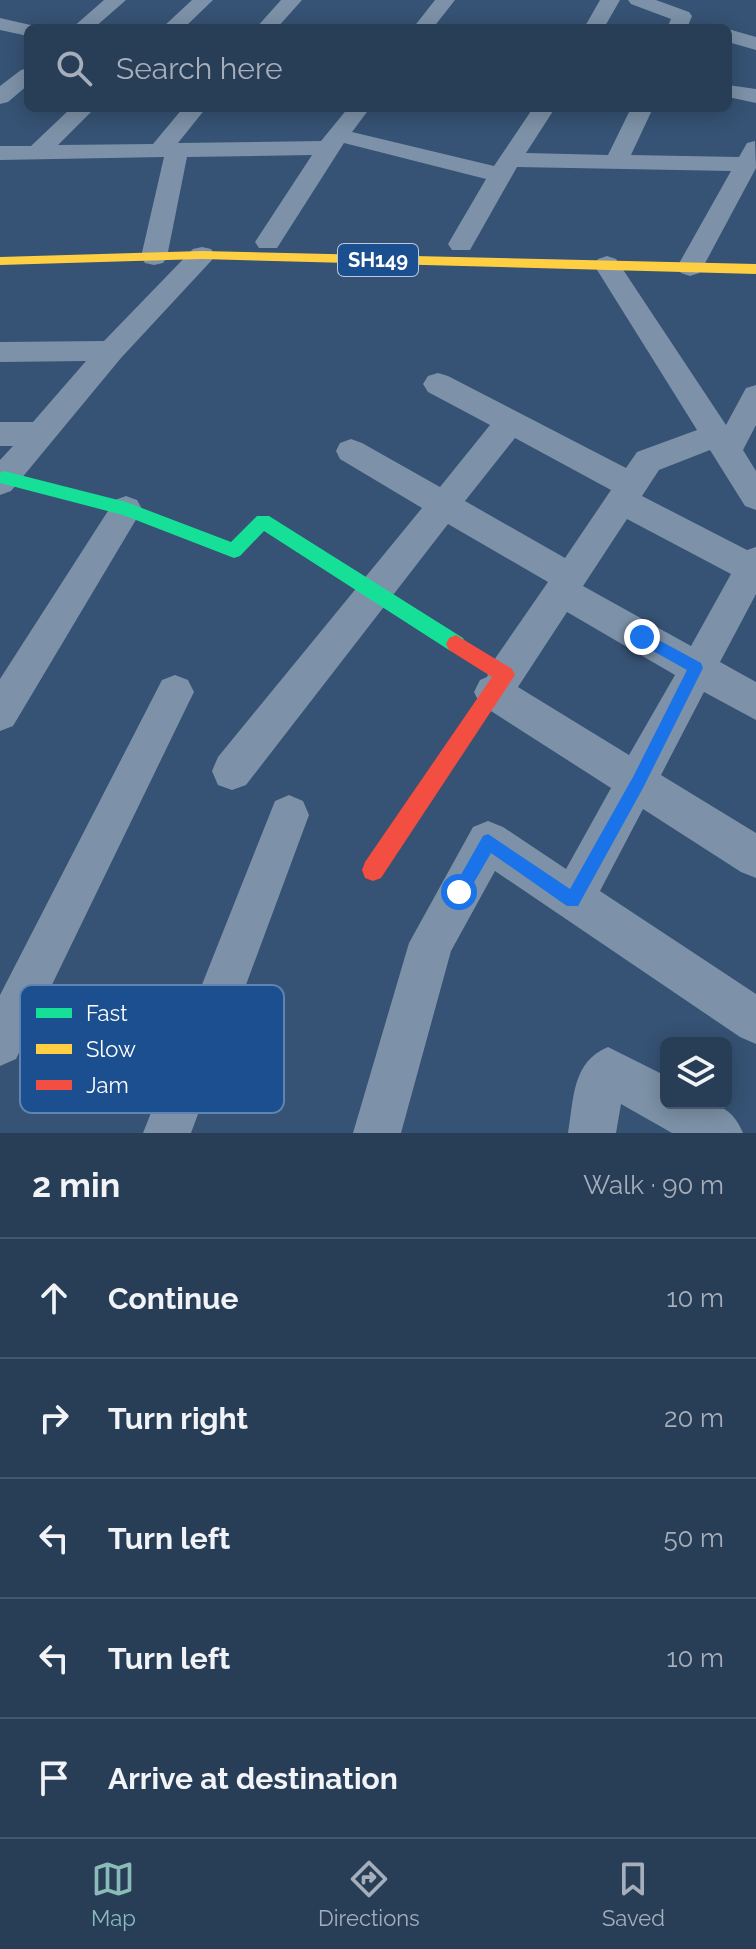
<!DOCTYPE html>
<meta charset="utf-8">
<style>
:root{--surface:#283e57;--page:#30455d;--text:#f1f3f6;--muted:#a5aeba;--line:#44576d;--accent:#8bbbb9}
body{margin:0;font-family:Raleway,sans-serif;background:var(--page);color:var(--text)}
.controls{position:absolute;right:24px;bottom:24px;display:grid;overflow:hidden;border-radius:12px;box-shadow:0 4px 20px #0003}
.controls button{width:72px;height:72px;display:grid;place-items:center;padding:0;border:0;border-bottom:2px solid var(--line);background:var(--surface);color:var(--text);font:40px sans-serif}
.stop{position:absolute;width:24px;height:24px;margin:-18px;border:6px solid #1a73e8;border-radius:50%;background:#fff}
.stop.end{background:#1a73e8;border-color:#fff;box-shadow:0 2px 8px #0008}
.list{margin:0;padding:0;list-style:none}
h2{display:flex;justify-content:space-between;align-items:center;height:104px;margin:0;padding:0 32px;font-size:34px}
h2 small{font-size:26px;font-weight:400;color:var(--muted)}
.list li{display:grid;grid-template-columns:52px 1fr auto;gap:24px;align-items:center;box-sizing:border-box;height:120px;padding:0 32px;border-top:2px solid var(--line)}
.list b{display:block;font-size:30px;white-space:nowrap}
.list em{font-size:26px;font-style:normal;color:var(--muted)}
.icon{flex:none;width:44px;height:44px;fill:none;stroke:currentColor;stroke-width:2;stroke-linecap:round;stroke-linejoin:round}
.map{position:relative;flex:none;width:756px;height:1133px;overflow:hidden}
.search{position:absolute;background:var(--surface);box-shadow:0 4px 20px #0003;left:24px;right:24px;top:24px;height:88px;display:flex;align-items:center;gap:20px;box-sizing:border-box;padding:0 28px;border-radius:12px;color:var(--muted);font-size:30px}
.sheet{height:704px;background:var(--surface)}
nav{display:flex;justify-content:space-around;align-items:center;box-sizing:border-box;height:112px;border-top:2px solid var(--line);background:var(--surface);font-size:22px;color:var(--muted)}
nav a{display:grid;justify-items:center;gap:4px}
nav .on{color:var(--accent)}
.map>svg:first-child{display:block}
</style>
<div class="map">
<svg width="756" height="1133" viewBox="0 0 756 1133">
<rect width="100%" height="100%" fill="#365274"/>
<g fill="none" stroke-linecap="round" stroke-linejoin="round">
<path fill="#7d92a8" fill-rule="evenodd" d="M104 0H126L94 28H72Z
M192 0H213L184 28H162Z
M281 0H302L277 28H256Z
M435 0H455L433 28H413Z
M600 0H620L604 28H584Z
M628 0H656L689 12 692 16 687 28H667L671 19 631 4Z
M0 18 35 26 37 28H28V36L0 30Z
M728 29 756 37V50L728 42Z
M28 68V85L8 102 0 104V86L21 70Z
M728 85 756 89V103L728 97Z
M71 108H95L58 145 153 144 183 108H206L178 143 321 141 348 108H370L352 132 494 166 533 108H555L526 153 608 155 631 108H653L631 155 739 157 747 143 755 141 756 168 703 267 699 273 690 276 681 273 677 267 731 171 517 167 470 250H452L448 244 486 179 344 143 277 248H259L255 242 312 155 187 157 167 257 163 263 154 265 145 263 141 257 164 157 0 160V146H31Z
M202 247 211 249 215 255 211 261 121 358 11 491 0 495V460L13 446H0V422H33L86 361 0 362V342L104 341 193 249Z
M607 256 616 259 726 425 746 388 756 385V425L743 450 756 471V510L745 506 710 450 659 470 642 496 747 550 756 547V594L720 662 756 682V720L704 692 661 775 756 833V878L741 872 643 809 600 891 756 994V1044L740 1037 495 871 451 951 401 1133H353L409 943 473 827 488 821 503 827 566 869 611 788 480 704 474 692 480 680 487 677 492 663 548 582 448 524 246 785 232 790 218 785 212 771 218 757 422 508 340 459 336 451 340 443 351 439 362 443 440 487 490 425 428 392 423 384 428 376 438 373 448 376 626 468 637 452 697 430 594 265 598 259ZM515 438 611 490 565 558 465 501ZM627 519 731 574 691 646 583 586ZM567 612 675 675 629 755 518 687Z
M126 496 137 500 142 509 137 518 13 726 0 731V679L115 500Z
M175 675 188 680 194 692 188 704 16 1059 0 1066V995L162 680Z
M289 795 303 801 309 815 191 1133H143L275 801Z
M608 1047 666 1076V1103C700 1103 728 1096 743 1133H672L621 1104 616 1133H568C574 1098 572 1062 608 1047Z"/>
<path fill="#16e098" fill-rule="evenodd" d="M4 471 126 502 231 542 257 516H269L463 638 466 644 463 650 456 653 449 650 264 531 240 556 234 558 123 515 0 483V473Z"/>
<path fill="#ffcf43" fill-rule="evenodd" d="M202 251 756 264V274L202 259 0 265V257Z"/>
<path fill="#f24e42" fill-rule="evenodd" d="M456 635 512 669 515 675 381 878 373 881 365 878 362 870 365 862 492 677 449 650 446 644 449 638Z"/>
</g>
<path fill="#1a73e8" d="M642 631 701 663 703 668 643 788 578 906H567L491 853 465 898H454V887L483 836 488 834 570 889 633 777 687 670 637 642 635 637Z"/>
<g text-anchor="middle" stroke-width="7" stroke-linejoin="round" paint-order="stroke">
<rect fill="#1b4f8f" stroke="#bbcadd" stroke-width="2" x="338" y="244" width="80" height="32" rx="6"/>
<g font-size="20" font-weight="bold" fill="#fff">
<text x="378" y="267">SH149</text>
</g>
</g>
<rect x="20" y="985" width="264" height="128" rx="12" fill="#1b4f8f" stroke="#5f84b1" stroke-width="2"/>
<rect x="36" y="1008" width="36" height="10" fill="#16e098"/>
<rect x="36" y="1044" width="36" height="10" fill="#ffcf43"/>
<rect x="36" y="1080" width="36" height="10" fill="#f24e42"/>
<g font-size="22" fill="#fff">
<text x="86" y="1021">Fast</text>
<text x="86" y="1057">Slow</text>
<text x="86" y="1093">Jam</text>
</g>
</svg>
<div class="controls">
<button><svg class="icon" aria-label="layers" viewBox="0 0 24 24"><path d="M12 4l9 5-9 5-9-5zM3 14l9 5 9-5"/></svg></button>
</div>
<div class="stop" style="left:459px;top:892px"></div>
<div class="stop end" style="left:642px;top:637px"></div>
<div class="search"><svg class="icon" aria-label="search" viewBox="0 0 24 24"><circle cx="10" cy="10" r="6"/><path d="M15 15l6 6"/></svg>Search here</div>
</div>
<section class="sheet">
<h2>2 min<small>Walk · 90 m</small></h2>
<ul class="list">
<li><svg class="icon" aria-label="ahead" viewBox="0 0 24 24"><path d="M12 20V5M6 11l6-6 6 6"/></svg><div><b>Continue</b></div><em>10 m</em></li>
<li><svg class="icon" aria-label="right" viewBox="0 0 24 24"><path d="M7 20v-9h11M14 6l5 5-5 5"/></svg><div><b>Turn right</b></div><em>20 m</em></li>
<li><svg class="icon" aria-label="left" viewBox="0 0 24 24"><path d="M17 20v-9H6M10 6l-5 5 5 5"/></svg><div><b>Turn left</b></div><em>50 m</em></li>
<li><svg class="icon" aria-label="left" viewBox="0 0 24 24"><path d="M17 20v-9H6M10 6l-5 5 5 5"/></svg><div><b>Turn left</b></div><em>10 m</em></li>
<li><svg class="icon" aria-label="arrive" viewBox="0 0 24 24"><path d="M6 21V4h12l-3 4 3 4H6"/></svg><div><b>Arrive at destination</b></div></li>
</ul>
</section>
<nav>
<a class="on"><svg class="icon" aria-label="map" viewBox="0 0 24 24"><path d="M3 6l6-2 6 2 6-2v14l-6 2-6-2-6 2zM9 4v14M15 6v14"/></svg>Map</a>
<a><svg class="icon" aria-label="directions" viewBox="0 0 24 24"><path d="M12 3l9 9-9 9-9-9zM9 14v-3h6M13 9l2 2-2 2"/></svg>Directions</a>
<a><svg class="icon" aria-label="saved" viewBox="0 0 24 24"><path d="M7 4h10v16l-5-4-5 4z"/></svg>Saved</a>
</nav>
